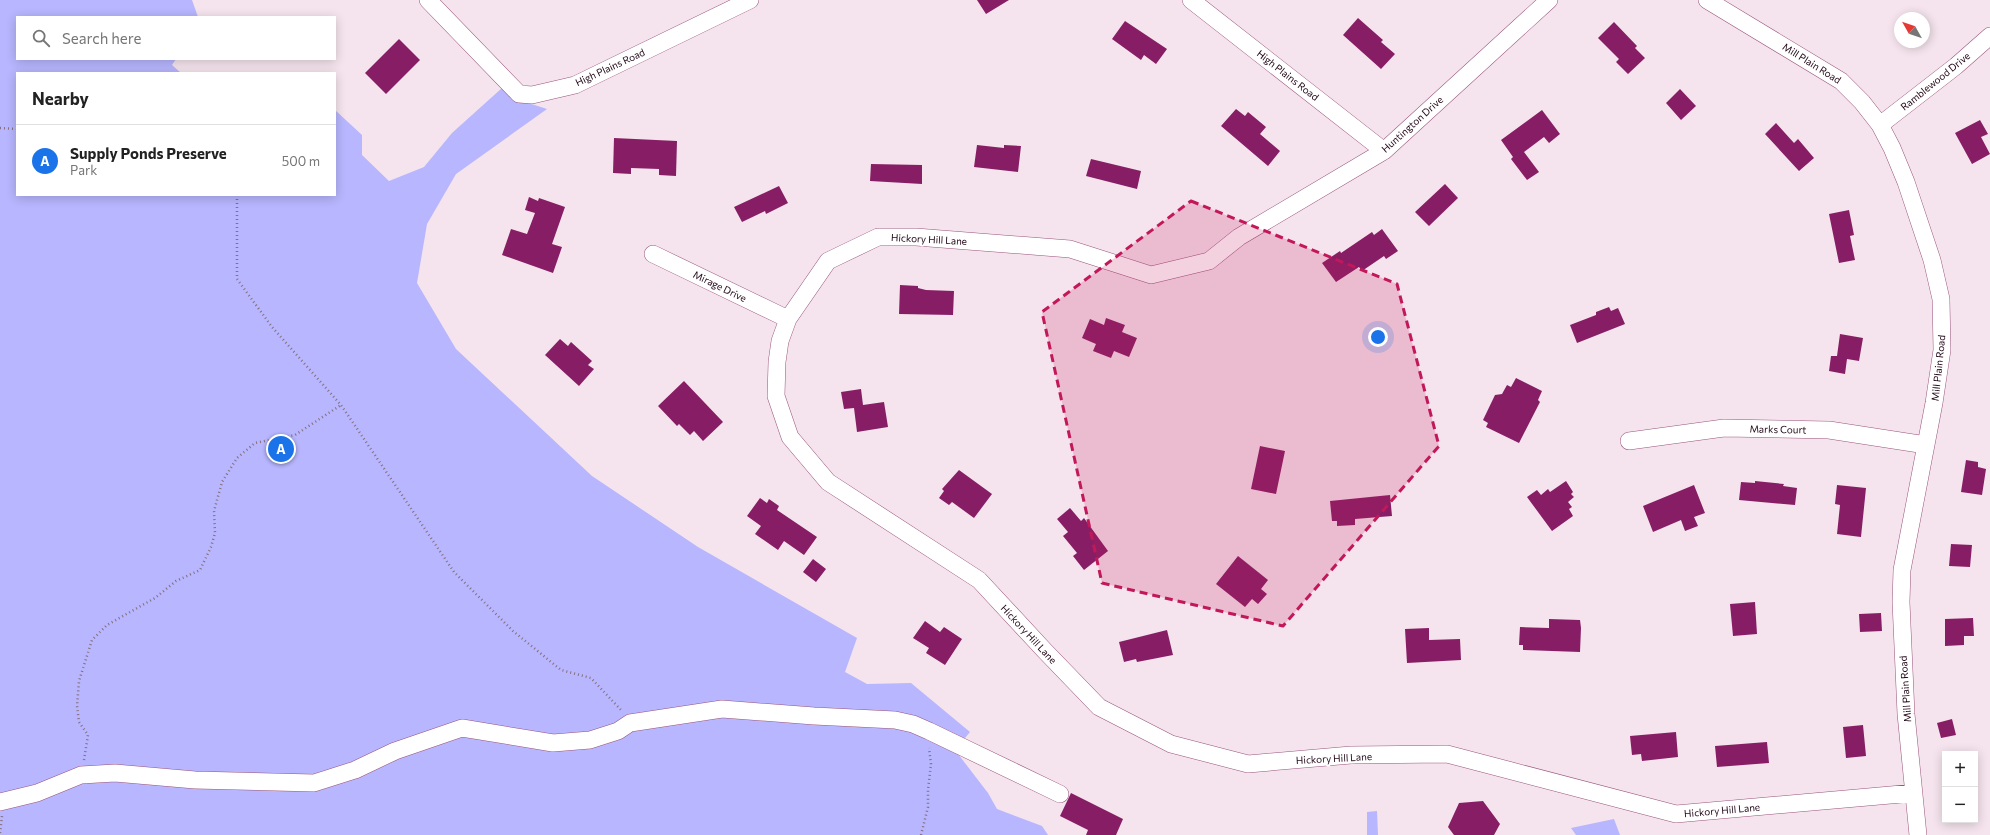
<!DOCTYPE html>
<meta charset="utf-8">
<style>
:root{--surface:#fff;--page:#f2f2f2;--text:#222;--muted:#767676;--line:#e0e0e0;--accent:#1a73e8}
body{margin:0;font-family:Commissioner,sans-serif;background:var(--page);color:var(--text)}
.controls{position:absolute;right:12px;bottom:12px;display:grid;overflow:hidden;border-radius:0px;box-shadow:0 2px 10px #0003}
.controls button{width:36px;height:36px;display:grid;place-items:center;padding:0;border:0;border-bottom:1px solid var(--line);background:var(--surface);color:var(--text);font:20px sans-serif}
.compass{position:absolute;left:1894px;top:12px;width:36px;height:36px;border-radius:50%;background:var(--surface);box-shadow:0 2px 10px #0003;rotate:310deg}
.you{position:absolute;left:1378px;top:337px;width:14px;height:14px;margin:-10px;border:3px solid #fff;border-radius:50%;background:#1a73e8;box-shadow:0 0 0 6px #1a73e833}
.badge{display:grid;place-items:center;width:26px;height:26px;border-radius:50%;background:var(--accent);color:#fff;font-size:13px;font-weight:700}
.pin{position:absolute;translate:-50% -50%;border:2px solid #fff;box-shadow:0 1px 4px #0006}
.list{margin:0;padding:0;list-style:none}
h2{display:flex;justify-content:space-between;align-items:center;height:52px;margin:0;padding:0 16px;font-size:17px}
h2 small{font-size:13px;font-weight:400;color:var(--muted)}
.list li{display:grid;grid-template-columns:26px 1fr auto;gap:12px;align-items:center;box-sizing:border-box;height:72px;padding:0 16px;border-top:1px solid var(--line)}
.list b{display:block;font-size:15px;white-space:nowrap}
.list p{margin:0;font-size:13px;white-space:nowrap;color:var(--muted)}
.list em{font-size:13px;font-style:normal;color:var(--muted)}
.icon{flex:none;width:22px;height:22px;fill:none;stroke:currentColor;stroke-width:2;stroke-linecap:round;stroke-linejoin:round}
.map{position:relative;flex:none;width:1990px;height:835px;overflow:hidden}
.search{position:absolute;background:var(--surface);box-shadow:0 2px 10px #0003;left:16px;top:16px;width:320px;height:44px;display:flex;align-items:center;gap:10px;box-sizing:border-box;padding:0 14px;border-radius:0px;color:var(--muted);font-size:15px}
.panel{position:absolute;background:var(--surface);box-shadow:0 2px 10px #0003;left:16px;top:72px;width:320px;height:124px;border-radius:0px}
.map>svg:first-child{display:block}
</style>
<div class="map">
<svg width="1990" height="835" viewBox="0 0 1990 835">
<rect width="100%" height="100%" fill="#f5e4ed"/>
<path fill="#b7b6fe" d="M0 0H192L198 17H17V59H176L172 65 181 73H17V195H335V110L362 135V155L389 181 424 167 452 133 502 88 519 100 547 109 456 174 427 224 417 283 456 349 592 476 698 547 857 638 845 672 867 684 911 683 970 732 955 750 988 793 997 809 1042 826 1048 835H0Z
M1377 811 1378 835H1367V812Z
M1614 819 1620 835H1576L1571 828Z"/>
<path fill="#871e65" d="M977 0H1009L986 14Z
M1358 18 1383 40 1381 42 1395 54 1381 69 1343 35Z
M1125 21 1167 49 1156 64 1144 55 1141 60 1112 39Z
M1614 22 1637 46 1635 48 1645 58 1628 74 1616 62 1619 59 1598 38Z
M399 39 420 60 386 94 365 73Z
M1680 89 1696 106 1681 120 1666 103Z
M1236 109 1245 116 1248 112 1266 127 1260 134 1280 151 1268 166 1221 126Z
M1542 110 1560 134 1549 143 1544 137 1524 152 1539 172 1527 180 1511 159 1513 157 1501 140Z
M1980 120 1988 134 1981 137 1990 154 1972 164 1955 133Z
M1776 123 1794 143 1798 139 1814 158 1799 171 1765 134Z
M614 138 677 141 676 176 659 175V169L631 168V174L613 173Z
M977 145 1004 148V145L1021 146 1018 172 974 167Z
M1091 159 1141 171 1137 189 1086 176Z
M871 164 922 165V184L870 181Z
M1445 184 1458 198 1429 226 1415 212Z
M779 186 788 203 766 214 765 211 742 222 734 207Z
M529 197 538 201 539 198 565 207 552 244 562 247 553 273 502 255 511 229 527 234 535 213 525 210Z
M1849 210 1854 235 1850 236 1855 260 1839 263 1829 214Z
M1382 229 1398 251 1386 259 1384 256 1362 271 1359 267 1336 282 1322 263 1340 251 1341 253 1372 232 1374 235Z
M900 285 918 286V288L926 290 954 291 953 315 899 314Z
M1609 307 1611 311 1618 308 1625 324 1577 343 1570 325 1596 315V312Z
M1106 318 1125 325 1122 332 1137 338 1129 357 1114 351 1111 358 1093 351 1096 344 1082 338 1090 319 1104 325Z
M1840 334 1863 338 1859 361 1847 359 1845 374 1829 371 1831 356H1837Z
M560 339 568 346 571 342 592 361 588 365 594 369 579 386 545 355Z
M1516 378 1542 391 1538 400 1540 402 1519 443 1486 427 1488 423 1483 420 1495 395 1502 394 1507 385 1511 387Z
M684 381 723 422 703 441 694 431 690 435 679 424 677 426 658 406Z
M861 389 863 405 884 402 888 427 857 432 854 408 844 409 841 392Z
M1260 446 1285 451 1276 494 1251 489Z
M1966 460 1978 462V467L1986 469 1982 495 1961 492Z
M959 470 992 494 974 518 952 502 949 505 939 498 944 491 942 489Z
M1566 481 1573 492 1571 494 1574 497 1568 502 1572 507 1569 509 1573 516 1552 531 1527 497 1537 490 1541 495 1548 489 1550 492Z
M1755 481 1784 484 1783 486 1797 488 1795 505 1739 500 1741 482 1755 483Z
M1694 485 1705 513 1694 517 1698 526 1685 531 1681 520 1653 532 1643 506Z
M1837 485 1866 488 1861 537 1837 534 1840 505 1835 504Z
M1390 495 1392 516 1355 519V525L1337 526V521H1332L1330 501Z
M760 498 767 503 769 499 779 506 777 510 817 537 804 555 784 541 778 550 755 534 761 526 747 516Z
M1070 508 1081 521 1084 518 1108 551 1084 570 1073 556 1077 553 1063 536 1068 532 1057 519Z
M1951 544 1972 545 1970 567 1949 566Z
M1238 556 1268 580 1261 589 1267 594 1258 604 1252 599 1245 607 1216 584Z
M813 559 826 569 816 582 803 572Z
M1755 602 1757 634 1733 636 1730 604Z
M1881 613 1882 631 1860 632 1859 614Z
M1973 618 1974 636H1964V645L1945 646V619Z
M1549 619 1580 620 1581 628 1580 652 1523 650V645H1519L1520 627 1549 628Z
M925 621 940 632 944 627 962 639 945 665 926 653 929 648 913 638Z
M1429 628V640L1460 639 1461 660 1407 663 1405 629Z
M1167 630 1173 655 1137 662 1136 659 1124 662 1119 642Z
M1952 719 1956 735 1941 738 1937 723Z
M1863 725 1866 756 1846 758 1843 727Z
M1676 732 1678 757 1642 761 1641 754 1632 755 1630 736Z
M1767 742 1769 763 1717 767 1715 746Z
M1071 793 1123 819 1116 835H1086L1088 830 1060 816Z
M1483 801 1500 824 1494 835H1454L1448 827 1459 803Z"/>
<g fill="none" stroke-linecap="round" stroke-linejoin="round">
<defs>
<path id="minor" d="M428 0 519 94 532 95 575 85 750 0
M1191 0 1384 151
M1549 0 1384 151 1239 237 1209 261 1151 275 1070 249 916 237H878L828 261 788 319 780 341 777 362 776 396 790 437 828 482 979 580 1044 650 1099 707 1171 744 1248 764 1351 755 1447 754 1676 814 1913 793
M1707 0 1841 81 1862 102 1880 125 1892 148 1906 182 1932 260 1941 299 1942 350 1934 403 1902 570 1901 602 1906 714 1918 835
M1880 125 1956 66 1990 36
M653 254 788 319
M1629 441 1724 428 1829 430 1926 445
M0 802 37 793 81 775 115 773 195 780 314 783 355 770 395 751 462 728 553 743 590 740 618 731 630 723 722 709 814 716 895 720 913 724 929 731 1060 794"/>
</defs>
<use href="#minor" stroke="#99547d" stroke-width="18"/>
<path stroke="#85707c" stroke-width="2.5" stroke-dasharray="1 3" stroke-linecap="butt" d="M0 128 17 129
M237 195V279L272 327 341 405 454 572 513 631 561 670 591 678 621 710
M84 760 88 735 79 722 77 706 79 681 92 640 107 625 155 598 176 581 200 570 211 547 215 533 214 511 222 482 237 458 255 443 295 435 341 405
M0 833 2 816
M921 835 928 807V790L931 764 929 748"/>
<use href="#minor" stroke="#fff" stroke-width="17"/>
</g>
<path fill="#c2185b" fill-opacity="0.2" stroke="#c2185b" stroke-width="3" stroke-dasharray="8 5" stroke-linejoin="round" d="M1191 201 1397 284 1439 446 1283 626 1102 583 1042 312Z"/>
<g text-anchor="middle" stroke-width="4" stroke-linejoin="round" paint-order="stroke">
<g font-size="10" fill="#210717" stroke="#fff">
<text transform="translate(1812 63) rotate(32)" y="4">Mill Plain Road</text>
<text transform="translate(610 67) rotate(-25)" y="4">High Plains Road</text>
<text transform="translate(1288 75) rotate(38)" y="4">High Plains Road</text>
<text transform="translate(1935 81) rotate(-39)" y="4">Ramblewood Drive</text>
<text transform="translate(1412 124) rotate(-42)" y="4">Huntington Drive</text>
<text transform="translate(929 239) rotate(3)" y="4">Hickory Hill Lane</text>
<text transform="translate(720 286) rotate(26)" y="4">Mirage Drive</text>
<text transform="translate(1938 368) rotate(-84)" y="4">Mill Plain Road</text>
<text transform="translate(1778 429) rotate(1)" y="4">Marks Court</text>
<text transform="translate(1029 634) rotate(47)" y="4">Hickory Hill Lane</text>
<text transform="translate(1905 689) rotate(-94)" y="4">Mill Plain Road</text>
<text transform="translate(1334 758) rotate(-3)" y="4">Hickory Hill Lane</text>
<text transform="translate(1722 810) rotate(-5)" y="4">Hickory Hill Lane</text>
</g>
</g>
</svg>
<div class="controls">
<button>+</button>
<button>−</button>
</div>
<svg class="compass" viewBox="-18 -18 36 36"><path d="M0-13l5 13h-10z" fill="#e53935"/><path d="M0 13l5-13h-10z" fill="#767676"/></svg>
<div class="you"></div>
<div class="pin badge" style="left:281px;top:449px">A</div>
<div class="search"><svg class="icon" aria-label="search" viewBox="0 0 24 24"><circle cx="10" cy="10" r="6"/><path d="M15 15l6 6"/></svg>Search here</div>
<section class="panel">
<h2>Nearby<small></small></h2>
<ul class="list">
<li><span class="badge">A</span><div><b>Supply Ponds Preserve</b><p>Park</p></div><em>500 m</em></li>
</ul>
</section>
</div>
